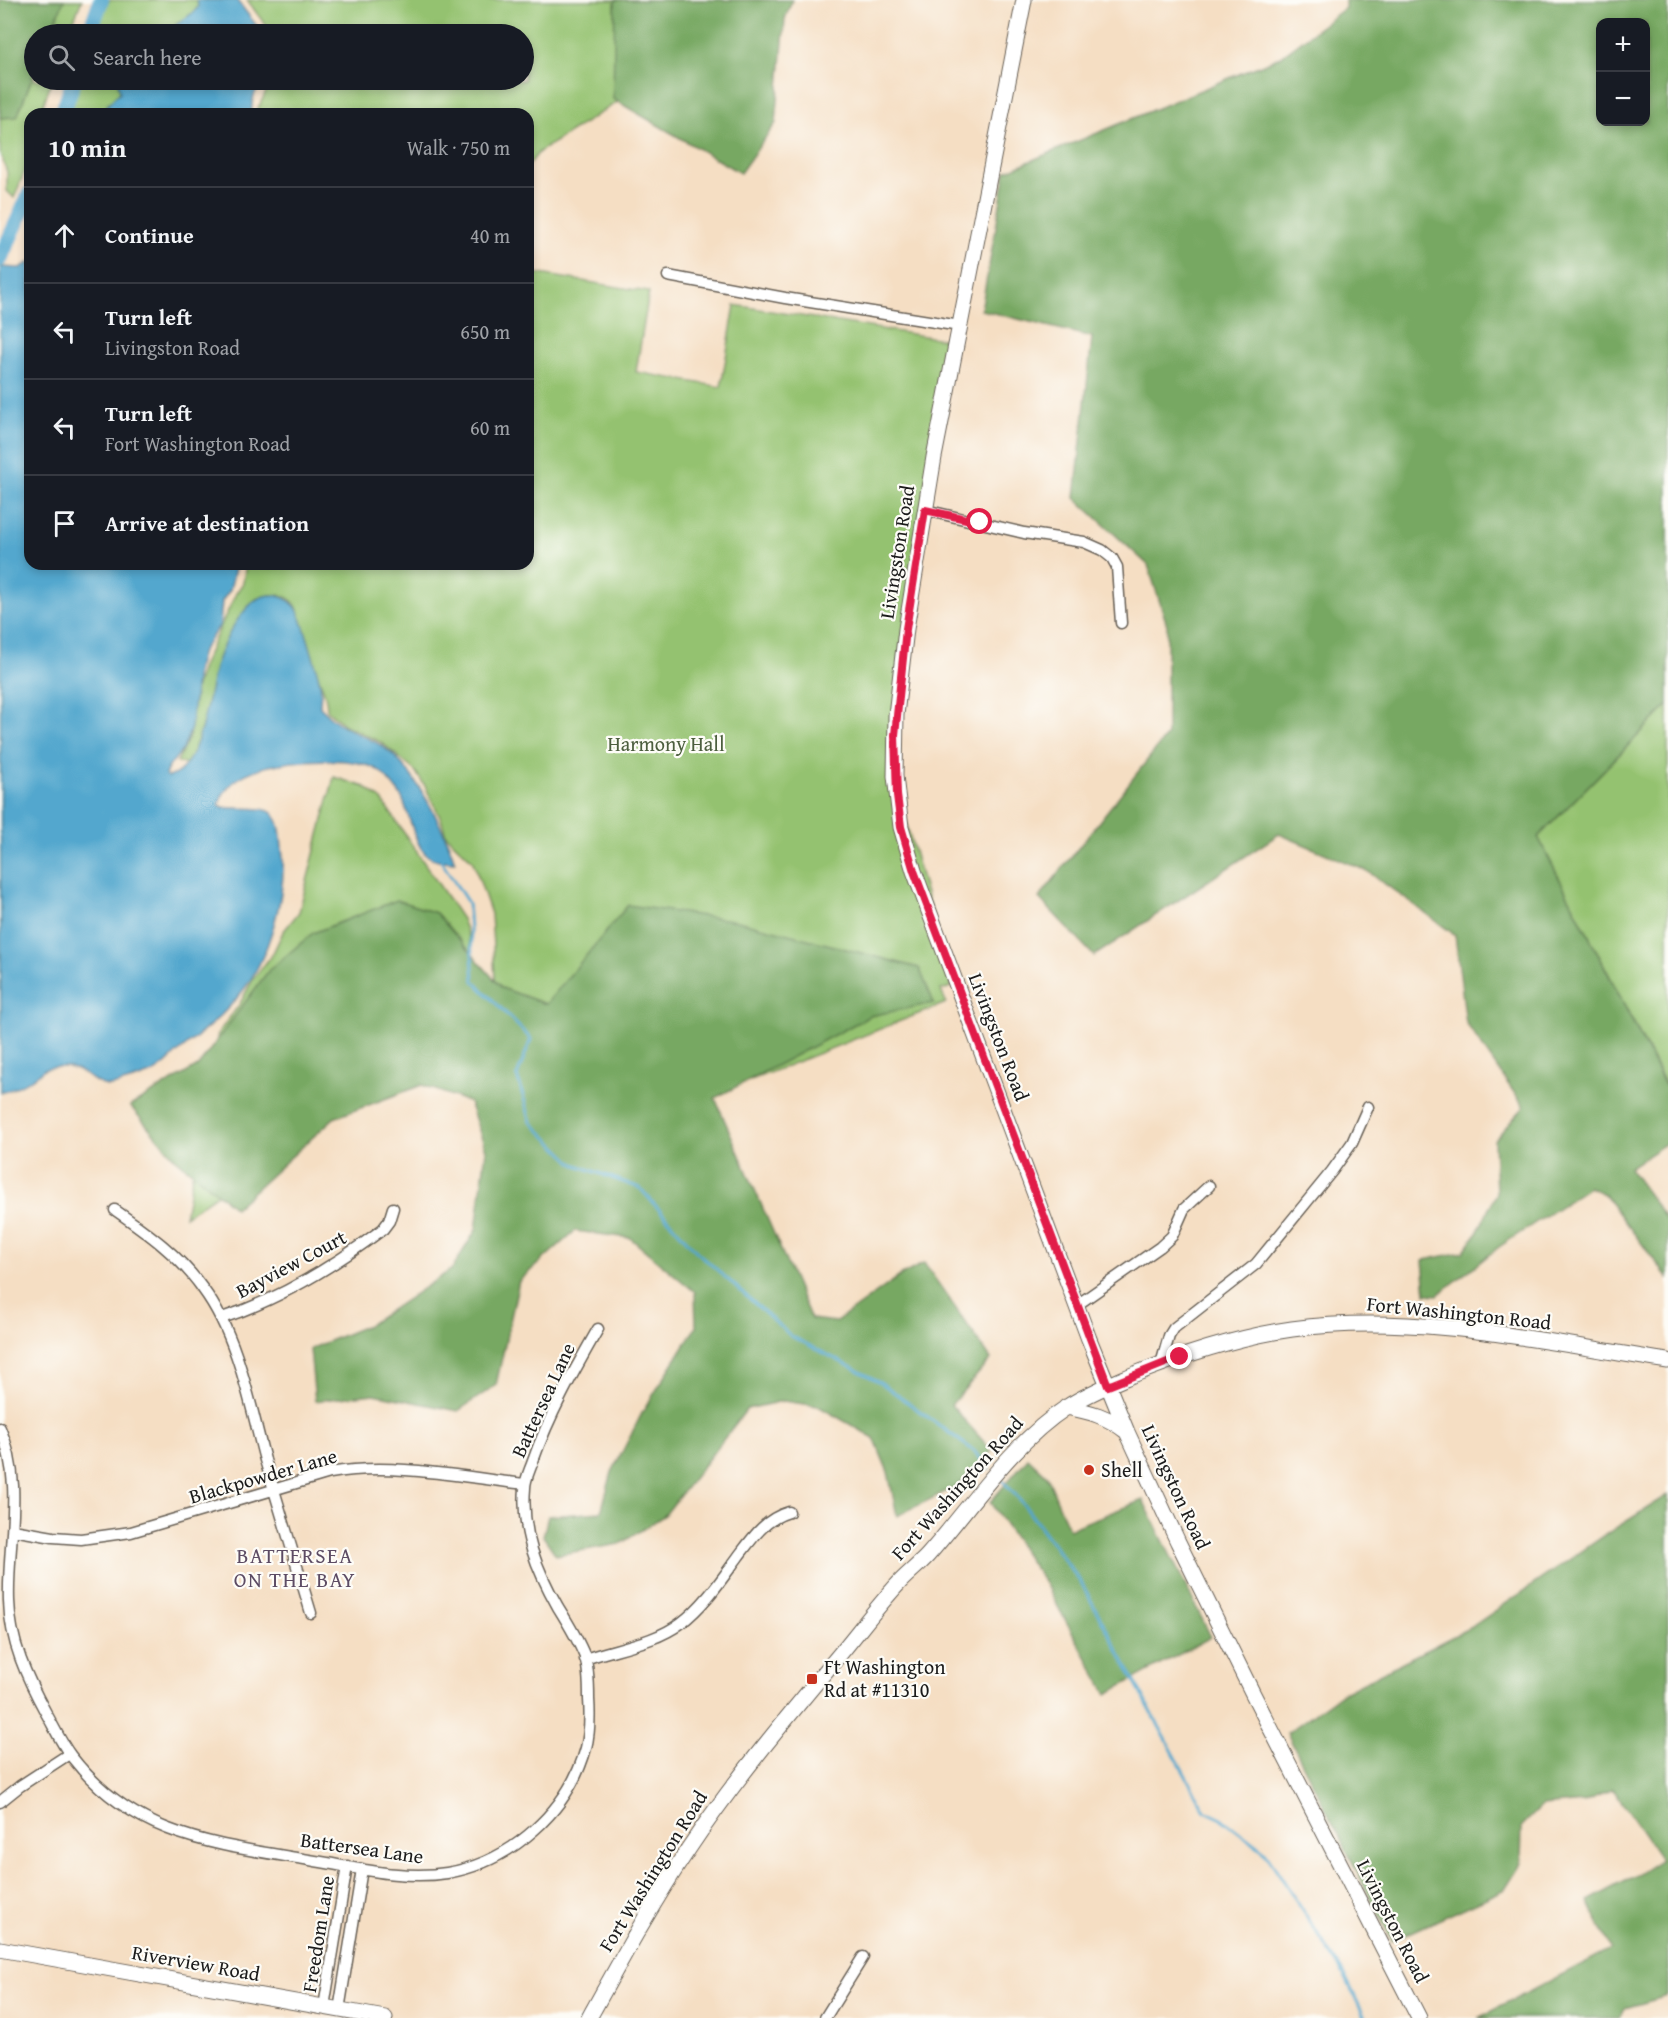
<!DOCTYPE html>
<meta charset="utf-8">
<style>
:root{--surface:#171b24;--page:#20242c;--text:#f1f3f6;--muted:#9ea1a6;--line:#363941}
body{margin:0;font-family:"Gentium Book Plus",serif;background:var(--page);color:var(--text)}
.controls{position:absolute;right:18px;top:18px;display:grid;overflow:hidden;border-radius:12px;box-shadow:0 3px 9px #0003}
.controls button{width:54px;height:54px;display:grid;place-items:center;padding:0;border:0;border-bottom:2px solid var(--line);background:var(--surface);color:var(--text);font:30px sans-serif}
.stop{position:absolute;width:18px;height:18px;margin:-14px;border:4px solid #e11d48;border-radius:50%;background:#fff}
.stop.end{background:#e11d48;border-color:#fff;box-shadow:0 2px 6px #0008}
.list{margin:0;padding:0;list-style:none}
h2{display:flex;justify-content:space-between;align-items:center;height:78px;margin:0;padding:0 24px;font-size:26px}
h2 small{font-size:20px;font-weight:400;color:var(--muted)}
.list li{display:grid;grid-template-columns:39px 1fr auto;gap:18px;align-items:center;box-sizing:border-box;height:96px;padding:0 24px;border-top:2px solid var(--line)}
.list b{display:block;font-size:22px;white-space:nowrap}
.list p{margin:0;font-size:20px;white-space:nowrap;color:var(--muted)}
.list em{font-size:20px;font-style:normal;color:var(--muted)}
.icon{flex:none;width:33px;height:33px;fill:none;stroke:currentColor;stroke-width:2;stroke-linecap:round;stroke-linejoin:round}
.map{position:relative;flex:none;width:1668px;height:2018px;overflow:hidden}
.search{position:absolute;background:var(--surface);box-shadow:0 3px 9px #0003;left:24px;top:24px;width:510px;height:66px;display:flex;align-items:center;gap:15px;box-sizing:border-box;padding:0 21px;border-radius:33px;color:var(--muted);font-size:22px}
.panel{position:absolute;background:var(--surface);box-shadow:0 3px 9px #0003;left:24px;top:108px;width:510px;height:462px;border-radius:18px}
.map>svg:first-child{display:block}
</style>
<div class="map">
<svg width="1668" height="2018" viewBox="0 0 1668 2018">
<rect width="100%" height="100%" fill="#fdfcf7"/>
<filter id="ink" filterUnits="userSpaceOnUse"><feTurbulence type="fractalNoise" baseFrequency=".0167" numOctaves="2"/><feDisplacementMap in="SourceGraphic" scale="12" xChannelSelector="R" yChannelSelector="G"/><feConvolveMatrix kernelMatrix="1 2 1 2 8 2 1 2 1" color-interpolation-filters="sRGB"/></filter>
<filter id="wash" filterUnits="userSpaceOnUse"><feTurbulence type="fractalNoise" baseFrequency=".008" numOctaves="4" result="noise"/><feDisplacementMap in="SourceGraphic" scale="24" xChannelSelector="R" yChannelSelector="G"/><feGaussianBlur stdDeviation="1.35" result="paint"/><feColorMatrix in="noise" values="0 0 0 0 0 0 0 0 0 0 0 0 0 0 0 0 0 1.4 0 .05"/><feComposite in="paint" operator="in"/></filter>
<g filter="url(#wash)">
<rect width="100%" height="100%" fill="#f5dec3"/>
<path fill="#94c270" stroke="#586f46" stroke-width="1.5" d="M0 0H82L68 34H34V80H52L40 114H30V158L14 198 7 191V172L0 153Z
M109 0H209L187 34H95Z
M247 0H769L622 99 539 152 528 166V114H255L272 80H524V34H272Z
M77 80H125V88L108 114H69Z
M528 272 649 292 636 372 721 387 735 305 955 341 931 466 893 776 952 987 941 990 946 1003 688 1105 498 1004 495 978 491 914 475 867 472 860 446 835 441 819 425 786 415 771 382 743 344 725 327 710C327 696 322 686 317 674 311 658 306 641 301 625 299 618 300 610 294 603 283 591 258 593 248 606L189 765 177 762 189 737 196 686 202 667 236 593 243 583 246 564H528Z
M1668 705V1084L1666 1085 1538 837Z
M334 777 365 787 382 800 462 919 469 938 475 974 460 1027 185 1216 218 1033 239 1005 253 979 272 955 283 932 299 912Z"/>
<path fill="#77a862" stroke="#4a623f" stroke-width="1.5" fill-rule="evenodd" d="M0 0H64L50 34H34V73L17 117 0 118Z
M615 0H792L785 19 776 123 740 173 613 99Z
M1345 0H1668V705L1538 837 1665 1085 1668 1084V1142L1629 1168 1668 1222V1278L1604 1194 1589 1187 1499 1247 1438 1295 1426 1294 1423 1260 1463 1252 1477 1233 1496 1194 1494 1140 1524 1107 1466 1023 1455 935 1367 871 1279 834 1094 956 1039 898 1167 735V625L1148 565 1075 498 1092 337 981 310 1006 171 1280 57 1345 8ZM1600 22H1646V122H1600Z
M397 900 436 913 502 988 546 1004 628 905 738 921 919 968 934 1003 870 1016 715 1098 811 1319 836 1322 900 1276 924 1263 991 1359 951 1405 992 1451 959 1485 897 1516 888 1472 874 1438 818 1406 783 1401 747 1409 665 1515 620 1544 556 1555 543 1536 548 1516 601 1512 612 1472 643 1411 696 1327 695 1292 630 1238 575 1231 519 1281 496 1385 458 1411 374 1394 315 1401 310 1349 370 1324 452 1269 476 1230 486 1150 469 1102 422 1085 334 1118 235 1208 175 1158 130 1106 198 1066 269 970 313 933Z
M1028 1458 1047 1476 1069 1529 1143 1500 1211 1637 1107 1694 1044 1582 990 1502Z
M1668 1495V1996L1625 2008 1620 2018H1479L1611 1949 1588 1901 1637 1875 1661 1859 1613 1789 1584 1802 1542 1806 1522 1826 1521 1863 1504 1890 1392 1941 1287 1733 1344 1692 1473 1626 1614 1529Z"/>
<path fill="#52a7ce" stroke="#376275" stroke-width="1.5" d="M197 0H237L263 34H169C175 21 189 19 198 7Z
M117 80H320V83C307 80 267 80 257 90 252 95 252 107 251 114H103L108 104 120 92Z
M30 262V564H236L230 590 222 601 220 625 202 651 197 669 191 728 183 749 168 768 165 775 168 777C202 770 207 692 216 664 224 643 232 624 247 608 254 600 260 596 270 595 279 595 289 599 295 606 302 614 319 676 321 689 321 694 320 701 320 707 325 712 331 718 337 722 350 732 368 737 382 746 414 767 443 826 455 862 446 861 436 862 428 856 415 847 409 813 402 798 399 792 384 774 378 770 353 755 293 760 265 767 244 773 223 784 219 806 233 811 263 805 272 813 281 821 281 837 282 848 288 891 269 959 241 993 224 1015 203 1032 182 1049 171 1057 164 1069 150 1074 143 1077 113 1087 107 1086 90 1083 82 1066 62 1067 57 1067 48 1067 44 1069 41 1071 40 1074 37 1075 26 1083 13 1089 1 1093L0 267 20 268Z"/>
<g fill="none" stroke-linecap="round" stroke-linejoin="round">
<path stroke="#52a7ce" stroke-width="3" d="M441 861 468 903 474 981 531 1039 517 1076 531 1122 574 1164 640 1188 696 1251 791 1336 880 1382 974 1451 989 1469
M1002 1480 1021 1501 1082 1584 1205 1811 1222 1819 1265 1852 1345 1976 1365 2018"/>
<path stroke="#52a7ce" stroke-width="16" d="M89 34 101 0
M62 114 74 80
M0 259 30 194"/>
</g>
</g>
<g filter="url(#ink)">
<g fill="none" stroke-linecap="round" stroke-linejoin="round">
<defs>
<path id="street" d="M668 276 785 298 960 326
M925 510 1024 533 1084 542 1102 550 1112 558 1117 567 1121 623
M115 1210C148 1233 180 1256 203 1289 238 1336 250 1404 265 1460 280 1511 296 1562 311 1613
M1077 1305 1160 1247 1172 1236 1184 1209 1209 1186
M222 1318C281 1299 334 1266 383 1229L389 1221 393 1208
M1161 1364 1169 1336 1174 1328 1256 1264 1332 1171 1352 1143 1368 1107
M0 1428C25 1485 7 1542 9 1601 10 1642 27 1678 46 1713 54 1727 61 1743 71 1756 136 1840 218 1844 315 1861 358 1868 403 1880 447 1873 511 1862 569 1811 586 1748 590 1732 590 1714 589 1699 589 1685 589 1670 585 1657 578 1639 568 1623 558 1607 537 1570 521 1532 525 1488 525 1479 530 1470 533 1461 549 1415 574 1371 598 1329
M13 1530 53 1537 81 1539 131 1532 330 1473C394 1462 461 1477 525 1484
M585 1659C616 1648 655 1643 681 1623 704 1606 721 1580 738 1557 753 1537 765 1519 789 1512
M0 1802 20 1786 69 1754
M324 2007 347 1866
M339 2010 362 1869
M825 2018 863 1957"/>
<path id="secondary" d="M1024 0 934 457 906 629 896 715 895 776 901 827 914 871 1089 1339 1127 1432 1178 1542 1253 1694 1419 2018
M1066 1407C1091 1412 1107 1416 1127 1432
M0 1949 385 2018
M589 2018C621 1960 652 1903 689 1848 733 1782 784 1721 835 1660 856 1635 876 1608 898 1584 907 1574 919 1565 928 1555 972 1505 1011 1444 1067 1407 1087 1394 1109 1385 1130 1376 1182 1355 1236 1337 1292 1329 1417 1312 1545 1342 1668 1361"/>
</defs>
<use href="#street" stroke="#686056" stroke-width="13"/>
<use href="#secondary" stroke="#686056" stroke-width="17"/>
<use href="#street" stroke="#fff" stroke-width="10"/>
<use href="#secondary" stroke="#fff" stroke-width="15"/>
</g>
</g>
<g fill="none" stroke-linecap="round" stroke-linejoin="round" filter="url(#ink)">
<path stroke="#e11d48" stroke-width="8" d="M980 522 925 510 906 629 895 735 897 795 901 827 914 871 1108 1386 1180 1357"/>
</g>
<g fill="#c8321e" stroke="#fdfcf7" stroke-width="2">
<circle cx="1089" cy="1470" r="6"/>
<rect x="806" y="1673" width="12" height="12" rx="3"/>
</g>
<g text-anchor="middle" stroke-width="4.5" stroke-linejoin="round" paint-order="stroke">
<g font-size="20" fill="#1c1c1c" stroke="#fdfcf7">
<text transform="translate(897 552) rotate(-81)" y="7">Livingston Road</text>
<text transform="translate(999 1037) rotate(69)" y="7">Livingston Road</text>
<text transform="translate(291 1264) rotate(-28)" y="7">Bayview Court</text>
<text transform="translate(1459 1313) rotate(6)" y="7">Fort Washington Road</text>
<text transform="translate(543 1400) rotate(-65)" y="7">Battersea Lane</text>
<text transform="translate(263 1476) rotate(-16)" y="7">Blackpowder Lane</text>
<text transform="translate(1176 1487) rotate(65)" y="7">Livingston Road</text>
<text transform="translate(957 1488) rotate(-48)" y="7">Fort Washington Road</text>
<text transform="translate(362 1848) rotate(8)" y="7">Battersea Lane</text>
<text transform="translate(653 1871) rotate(-58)" y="7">Fort Washington Road</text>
<text transform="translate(1393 1921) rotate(63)" y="7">Livingston Road</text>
<text transform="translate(318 1934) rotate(-81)" y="7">Freedom Lane</text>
<text transform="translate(196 1963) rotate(10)" y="7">Riverview Road</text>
</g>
<g font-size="20" fill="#4c5e3e" stroke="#fdfcf7">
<text x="666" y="751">Harmony Hall</text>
</g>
<g font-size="20" fill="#1c1c1c" stroke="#fdfcf7" text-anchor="start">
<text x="1101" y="1477">Shell</text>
<text x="824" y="1674">Ft Washington<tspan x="824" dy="23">Rd at #11310</tspan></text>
</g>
<g font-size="21" letter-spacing="1.5" fill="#5d4c64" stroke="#fdfcf7">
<text x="295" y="1563">BATTERSEA<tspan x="295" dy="24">ON THE BAY</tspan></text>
</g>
</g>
</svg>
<div class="controls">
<button>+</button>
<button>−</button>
</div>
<div class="stop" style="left:980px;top:522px"></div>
<div class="stop end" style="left:1180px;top:1357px"></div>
<div class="search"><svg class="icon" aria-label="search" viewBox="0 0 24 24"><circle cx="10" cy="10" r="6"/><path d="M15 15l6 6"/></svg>Search here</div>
<section class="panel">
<h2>10 min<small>Walk · 750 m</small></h2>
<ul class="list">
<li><svg class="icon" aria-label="ahead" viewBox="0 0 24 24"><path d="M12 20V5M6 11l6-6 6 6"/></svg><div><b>Continue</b></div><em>40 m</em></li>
<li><svg class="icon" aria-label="left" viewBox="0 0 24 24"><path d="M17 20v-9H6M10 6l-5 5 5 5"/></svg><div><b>Turn left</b><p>Livingston Road</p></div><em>650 m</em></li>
<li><svg class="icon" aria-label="left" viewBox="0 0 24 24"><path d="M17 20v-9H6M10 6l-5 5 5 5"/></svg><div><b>Turn left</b><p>Fort Washington Road</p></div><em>60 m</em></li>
<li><svg class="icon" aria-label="arrive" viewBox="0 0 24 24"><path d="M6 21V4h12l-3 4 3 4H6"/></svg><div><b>Arrive at destination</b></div></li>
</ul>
</section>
</div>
